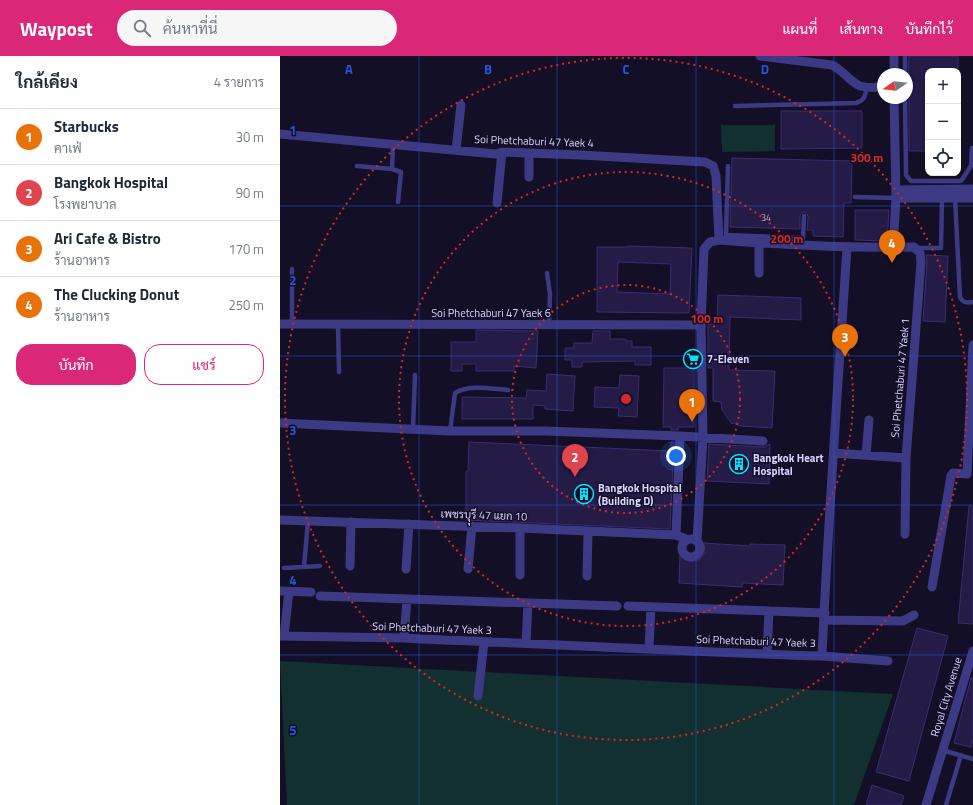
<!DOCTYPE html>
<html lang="th">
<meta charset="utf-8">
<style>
:root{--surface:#fff;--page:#f6f6f7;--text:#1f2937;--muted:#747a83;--line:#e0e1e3;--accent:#db2777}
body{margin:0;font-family:"Titillium Web",Sarabun,sans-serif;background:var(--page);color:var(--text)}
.controls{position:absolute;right:12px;top:12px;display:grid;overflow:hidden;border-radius:8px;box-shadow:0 1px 3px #0004}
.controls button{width:36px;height:36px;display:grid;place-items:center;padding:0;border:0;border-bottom:1px solid var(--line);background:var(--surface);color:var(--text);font:20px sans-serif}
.compass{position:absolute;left:597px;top:12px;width:36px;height:36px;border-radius:50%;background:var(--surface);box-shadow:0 1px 3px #0004;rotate:256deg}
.you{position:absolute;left:396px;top:400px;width:14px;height:14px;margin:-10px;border:3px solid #fff;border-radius:50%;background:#1a73e8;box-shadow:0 0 0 6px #1a73e833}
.badge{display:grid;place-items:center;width:26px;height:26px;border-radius:50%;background:var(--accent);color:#fff;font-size:13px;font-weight:700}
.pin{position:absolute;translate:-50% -33px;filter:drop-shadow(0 1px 2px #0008)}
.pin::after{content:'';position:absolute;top:21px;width:14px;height:12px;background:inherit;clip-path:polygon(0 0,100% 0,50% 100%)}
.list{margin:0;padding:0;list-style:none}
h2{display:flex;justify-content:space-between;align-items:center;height:52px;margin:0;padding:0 16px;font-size:17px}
h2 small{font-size:13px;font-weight:400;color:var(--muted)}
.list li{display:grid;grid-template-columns:26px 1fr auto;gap:12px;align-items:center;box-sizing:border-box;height:56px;padding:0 16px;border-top:1px solid var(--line)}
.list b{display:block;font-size:15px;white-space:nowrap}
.list p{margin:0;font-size:13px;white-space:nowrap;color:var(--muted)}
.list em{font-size:13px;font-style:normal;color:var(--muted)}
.actions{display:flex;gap:8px;padding:12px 16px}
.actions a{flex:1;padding:9px 0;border:1px solid var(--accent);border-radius:16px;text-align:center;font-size:14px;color:var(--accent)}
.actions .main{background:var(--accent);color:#fff}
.icon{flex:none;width:22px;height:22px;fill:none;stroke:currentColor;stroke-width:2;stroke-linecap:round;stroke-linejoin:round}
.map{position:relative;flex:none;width:693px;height:749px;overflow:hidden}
header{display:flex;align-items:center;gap:24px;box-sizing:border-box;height:56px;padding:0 20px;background:var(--accent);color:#fff}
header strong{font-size:19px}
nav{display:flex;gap:22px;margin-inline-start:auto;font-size:14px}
.search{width:280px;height:36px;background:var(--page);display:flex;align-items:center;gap:10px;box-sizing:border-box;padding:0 14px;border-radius:22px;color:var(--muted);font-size:15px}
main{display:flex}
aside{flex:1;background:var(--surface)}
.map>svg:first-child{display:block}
</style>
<header>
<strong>Waypost</strong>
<div class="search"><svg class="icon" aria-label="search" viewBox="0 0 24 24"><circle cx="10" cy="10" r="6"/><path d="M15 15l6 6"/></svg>ค้นหาที่นี่</div>
<nav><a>แผนที่</a><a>เส้นทาง</a><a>บันทึกไว้</a></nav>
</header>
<main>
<aside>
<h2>ใกล้เคียง<small>4 รายการ</small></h2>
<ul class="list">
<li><span class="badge" style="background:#e8710a">1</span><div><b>Starbucks</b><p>คาเฟ่</p></div><em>30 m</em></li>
<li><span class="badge" style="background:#e0444e">2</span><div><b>Bangkok Hospital</b><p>โรงพยาบาล</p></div><em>90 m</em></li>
<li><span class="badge" style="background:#e8710a">3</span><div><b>Ari Cafe &amp; Bistro</b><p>ร้านอาหาร</p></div><em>170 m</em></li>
<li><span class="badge" style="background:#e8710a">4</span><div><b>The Clucking Donut</b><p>ร้านอาหาร</p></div><em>250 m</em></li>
</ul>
<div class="actions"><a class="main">บันทึก</a><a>แชร์</a></div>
</aside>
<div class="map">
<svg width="693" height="749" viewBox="0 0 693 749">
<rect width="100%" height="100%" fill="#130f26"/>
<path fill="#12302f" d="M441 69H495V95L442 96Z
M0 605 613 638 574 749H7Z"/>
<path fill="#241b47" stroke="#3b2d73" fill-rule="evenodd" d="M629 0H678V15H648V95H629V42L627 39Z
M501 55H582V92L501 93Z
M452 102 572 105 571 147H564L563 181 533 180V174H527L528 160 525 156 522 157 520 159V173L450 171Z
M575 154H609L607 185 575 184Z
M348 190 412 192 409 257 317 256V191H348ZM338 206 391 208 390 238 337 236Z
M646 199 668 200 665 266 643 265 647 206Z
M438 239 521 242V264L450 261 449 314 495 315 492 372 460 370 453 367 452 368 442 354 441 346 433 345V312H428V268H437Z
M196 274 258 275 256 312 234 310V315H196V308H182V315H171V286H196Z
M313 275H330V283H346V285H352V291H371V309H355V305L302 306V311H292V304H285V292H294V287H312Z
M384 312H414V371H398V374H391V371H383Z
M267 318 295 320 293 355 265 353V350L253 349V363H182V341L246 342 247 334 266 335Z
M340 319 359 320 357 361 338 360 339 352 314 351 315 331 339 332Z
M189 386 391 395V386H394L390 473 186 464V415H188Z
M429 388 483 391 490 388 489 428 427 425Z
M689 450H693V568L678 567Z
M424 487 470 490V488L505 489 503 529 462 527V531L399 527 400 498 410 504H419L425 497Z
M637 572 668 580 629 725 596 716Z
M691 622H693V683L691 691 674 687Z
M592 729 624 740 621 749H586Z"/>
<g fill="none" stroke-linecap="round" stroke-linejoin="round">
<path stroke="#3d3a85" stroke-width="4.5" d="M625 0V18
M625 42 626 113V119L631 125H681L691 110 692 92
M455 50 576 47C585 44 585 40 587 31
M77 110 112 113 121 116 118 146
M448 110 446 179 523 182 524 160
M112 113 113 89
M575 141 616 142
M675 142 680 241C683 247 687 247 693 246
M636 192H661L662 141
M267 217 270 238 269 269
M12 268V213
M58 268 59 316
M133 373 135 319
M170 375 175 337C189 328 212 333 228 334
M24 511 28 465
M4 512 40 510
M662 694 693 703
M666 749 681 699"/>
<path stroke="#3d3a85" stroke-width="9" d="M480 0 552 9C562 14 568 23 578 29 585 33 595 31 603 31
M614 0V18
M0 78 216 98 222 96 300 99 425 106 433 110 436 120 439 184
M176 94 181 49
M249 121V97
M616 134 693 133
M616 142H693
M217 147 222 96
M613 192 616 142 614 42
M479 217V187
M0 268 421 269
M0 367 170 375H265L400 380 483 385
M554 397 626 402
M586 399 589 364
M0 464 240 472 396 479 406 483
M396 479 400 380
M402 492a9 9 0 1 1 18 0a9 9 0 1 1-18 0Z
M417 485 423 381 421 269 424 193 430 186 439 184C504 189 569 192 634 191L640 197 641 206 626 402 625 478
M70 510 71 466
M126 513 129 468
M188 513 192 470
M240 519V472
M307 520 308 476
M652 531 671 420 673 417 687 418 693 289
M0 535 31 536
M40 540 337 550
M348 550 545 557
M545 564 623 565 634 559
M0 580 124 582 140 583C274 588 408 596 542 600 548 464 558 328 567 192
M4 580 9 535
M124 582 127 543
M246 587 248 547
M369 593 371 551
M487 598 489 555
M542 600 608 605
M198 640 204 586
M646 749 693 595"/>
</g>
<path fill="none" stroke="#2655da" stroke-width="1" stroke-opacity="0.55" d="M139 0V749M277 0V749M416 0V749M554 0V749M0 150H693M0 300H693M0 449H693M0 599H693"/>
<g fill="none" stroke="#d62828" stroke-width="2" stroke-dasharray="2 4">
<circle cx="346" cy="343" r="114"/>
<circle cx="346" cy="343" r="227"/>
<circle cx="346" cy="343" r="341"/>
</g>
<defs>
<symbol id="supermarket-ring" viewBox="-11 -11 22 22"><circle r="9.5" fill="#130f26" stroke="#00e5ff" stroke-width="1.5"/><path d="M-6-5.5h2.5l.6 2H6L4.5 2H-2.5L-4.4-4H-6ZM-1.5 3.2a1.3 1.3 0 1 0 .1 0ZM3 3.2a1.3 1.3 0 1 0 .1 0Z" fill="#00e5ff"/></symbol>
<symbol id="building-ring" viewBox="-11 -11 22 22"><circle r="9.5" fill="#130f26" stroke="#00e5ff" stroke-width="1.5"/><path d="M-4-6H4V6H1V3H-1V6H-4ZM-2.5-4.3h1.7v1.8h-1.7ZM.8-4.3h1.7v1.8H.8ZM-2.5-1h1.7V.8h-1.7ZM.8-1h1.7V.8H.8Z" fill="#00e5ff"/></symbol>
</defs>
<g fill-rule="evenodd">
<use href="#supermarket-ring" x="402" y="292" width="22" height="22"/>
<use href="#building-ring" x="448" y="397" width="22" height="22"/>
<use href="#building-ring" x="293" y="427" width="22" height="22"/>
</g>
<g text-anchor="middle" stroke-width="3" stroke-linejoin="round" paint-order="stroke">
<g font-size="9" fill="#aca6d1">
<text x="486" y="165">34</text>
</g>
<g font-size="11" fill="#d9d4ff" stroke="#130f26">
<text transform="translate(254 85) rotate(2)" y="4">Soi Phetchaburi 47 Yaek 4</text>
<text x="211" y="261">Soi Phetchaburi 47 Yaek 6</text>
<text transform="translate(620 322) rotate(-85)" y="4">Soi Phetchaburi 47 Yaek 1</text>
<text transform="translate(204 459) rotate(2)" y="4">เพชรบุุรี 47 แยก 10</text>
<text transform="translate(152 572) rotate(2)" y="4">Soi Phetchaburi 47 Yaek 3</text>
<text transform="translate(476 585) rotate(2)" y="4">Soi Phetchaburi 47 Yaek 3</text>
<text transform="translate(666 641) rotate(-73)" y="4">Royal City Avenue</text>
</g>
<g font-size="11" font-weight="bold" fill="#d9d4ff" stroke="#130f26" text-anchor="start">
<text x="427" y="307">7-Eleven</text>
<text x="473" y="406">Bangkok Heart<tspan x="473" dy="13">Hospital</tspan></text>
<text x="318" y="436">Bangkok Hospital<tspan x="318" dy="13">(Building D)</tspan></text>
</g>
</g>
<g font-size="13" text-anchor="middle" font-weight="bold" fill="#2655da" stroke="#130f26" stroke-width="3" stroke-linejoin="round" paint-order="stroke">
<text x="69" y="18">A</text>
<text x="208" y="18">B</text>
<text x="346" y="18">C</text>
<text x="485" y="18">D</text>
<text x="13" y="79">1</text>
<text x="13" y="229">2</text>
<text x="13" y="379">3</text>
<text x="13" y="529">4</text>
<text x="13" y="679">5</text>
</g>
<circle cx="346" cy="343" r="6" fill="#d62828" stroke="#130f26" stroke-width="2"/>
<g font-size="12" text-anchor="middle" font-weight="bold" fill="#d62828" stroke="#130f26" stroke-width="3" stroke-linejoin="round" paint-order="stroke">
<text x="587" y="106">300 m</text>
<text x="507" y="187">200 m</text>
<text x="427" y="267">100 m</text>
</g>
</svg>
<div class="controls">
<button>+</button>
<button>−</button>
<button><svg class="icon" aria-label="locate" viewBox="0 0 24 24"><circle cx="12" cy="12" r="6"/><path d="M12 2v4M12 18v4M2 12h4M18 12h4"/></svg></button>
</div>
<svg class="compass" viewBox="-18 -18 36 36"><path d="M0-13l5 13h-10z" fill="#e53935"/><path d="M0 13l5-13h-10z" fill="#747a83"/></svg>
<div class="you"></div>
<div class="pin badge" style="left:412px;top:366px;background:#e8710a">1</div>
<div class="pin badge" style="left:295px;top:421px;background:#e0444e">2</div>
<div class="pin badge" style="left:565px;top:301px;background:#e8710a">3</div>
<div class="pin badge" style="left:612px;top:207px;background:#e8710a">4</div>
</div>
</main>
